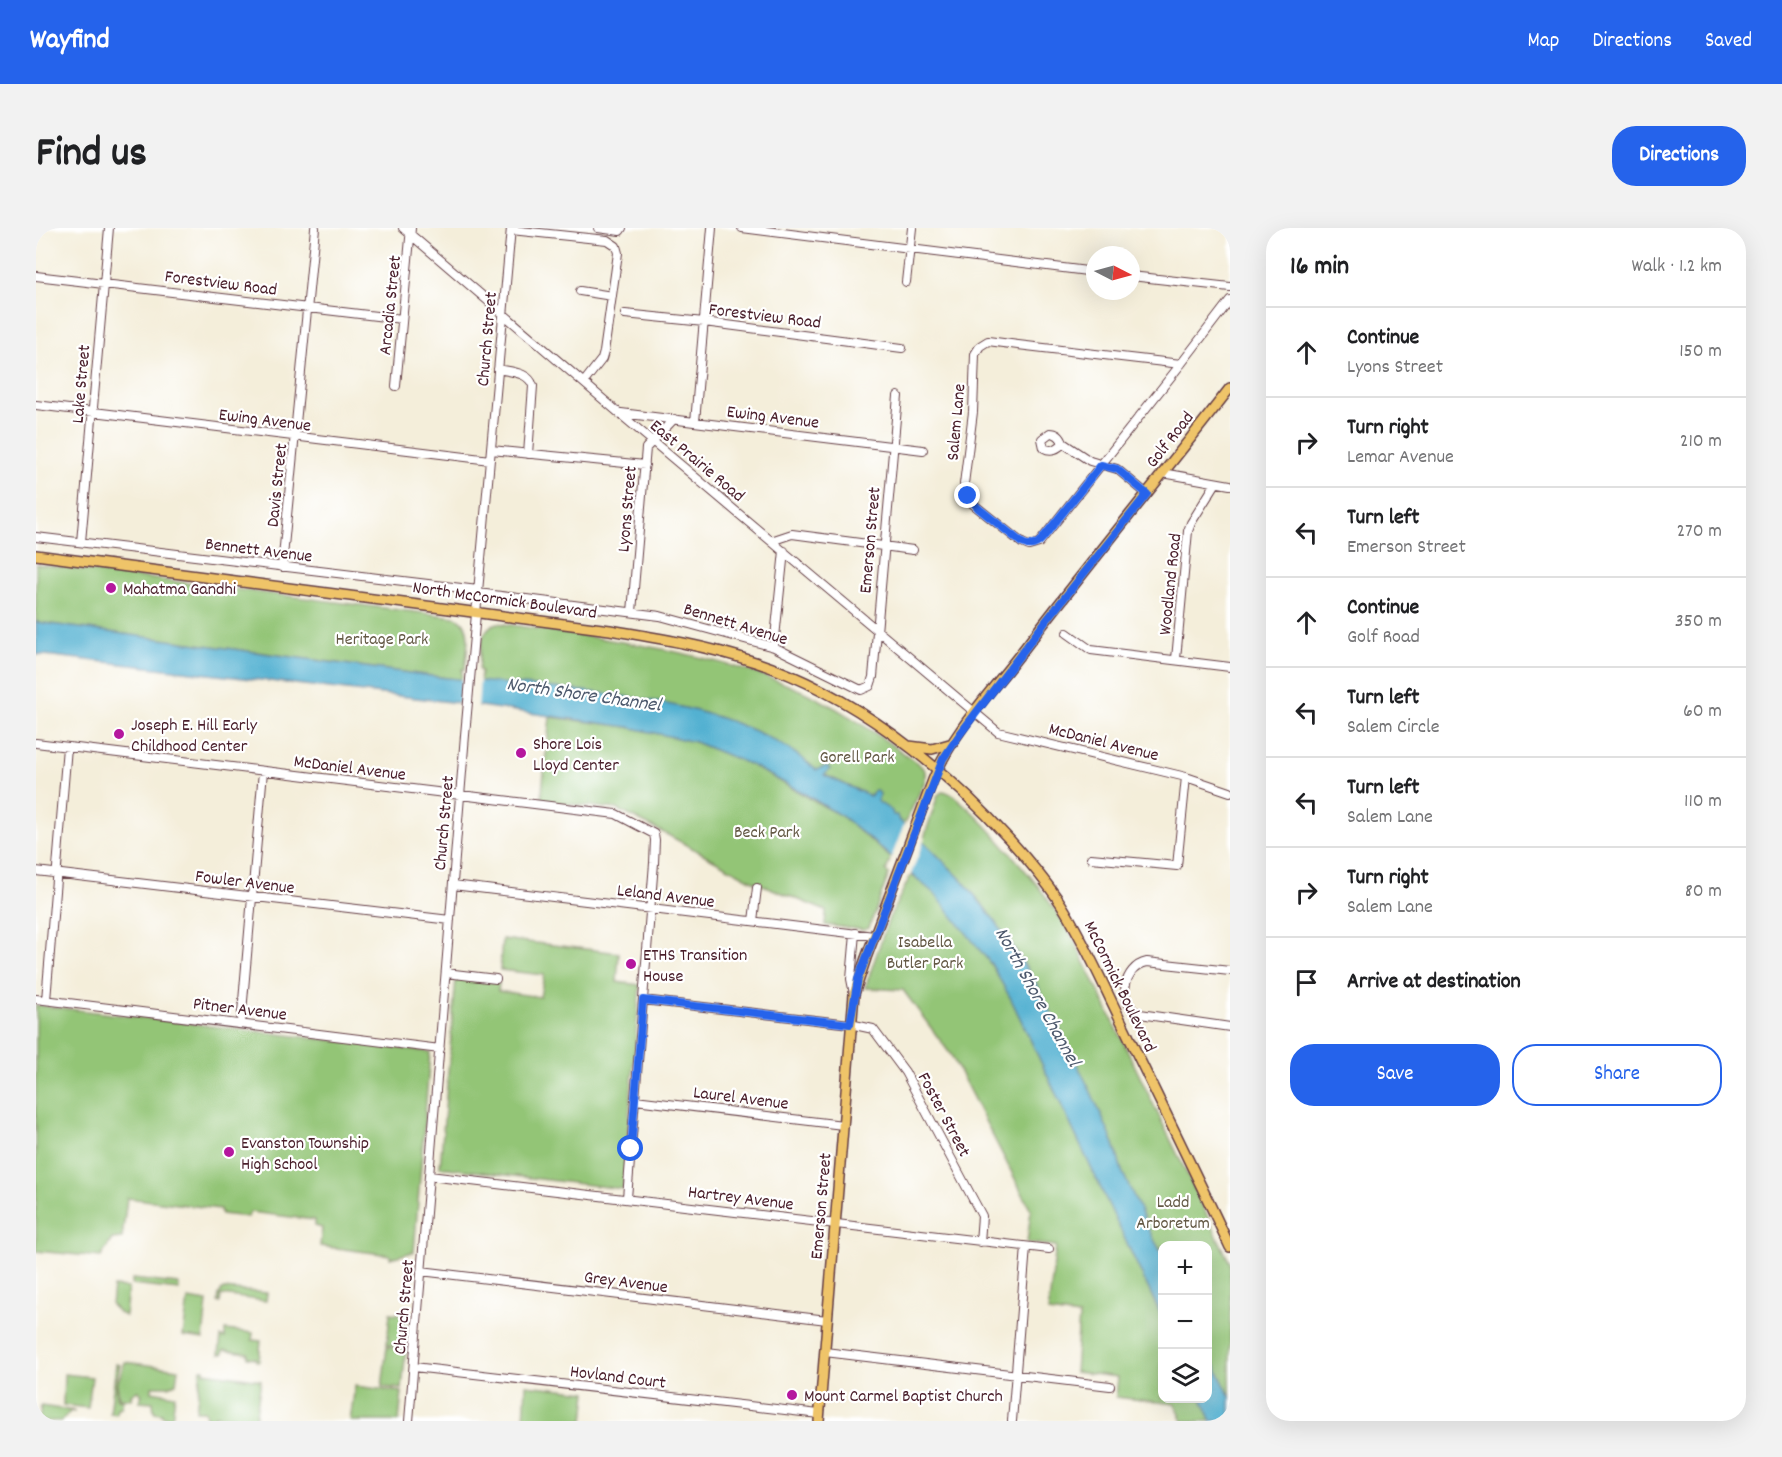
<!DOCTYPE html>
<meta charset="utf-8">
<style>
:root{--surface:#fff;--page:#f2f2f2;--text:#202124;--muted:#757577;--line:#e0e0e0;--accent:#2563eb}
body{margin:0;font-family:Dekko,sans-serif;background:var(--page);color:var(--text)}
.controls{position:absolute;right:18px;bottom:18px;display:grid;overflow:hidden;border-radius:12px;box-shadow:0 6px 24px #0002}
.controls button{width:54px;height:54px;display:grid;place-items:center;padding:0;border:0;border-bottom:2px solid var(--line);background:var(--surface);color:var(--text);font:30px sans-serif}
.compass{position:absolute;left:1050px;top:18px;width:54px;height:54px;border-radius:50%;background:var(--surface);box-shadow:0 6px 24px #0002;rotate:96deg}
.stop{position:absolute;width:18px;height:18px;margin:-14px;border:4px solid #2563eb;border-radius:50%;background:#fff}
.stop.end{background:#2563eb;border-color:#fff;box-shadow:0 2px 6px #0008}
.list{margin:0;padding:0;list-style:none}
h2{display:flex;justify-content:space-between;align-items:center;height:78px;margin:0;padding:0 24px;font-size:26px}
h2 small{font-size:20px;font-weight:400;color:var(--muted)}
.list li{display:grid;grid-template-columns:39px 1fr auto;gap:18px;align-items:center;box-sizing:border-box;height:90px;padding:0 24px;border-top:2px solid var(--line)}
.list b{display:block;font-size:22px;white-space:nowrap}
.list p{margin:0;font-size:20px;white-space:nowrap;color:var(--muted)}
.list em{font-size:20px;font-style:normal;color:var(--muted)}
.actions{display:flex;gap:12px;padding:18px 24px}
.actions a{flex:1;padding:14px 0;border:2px solid var(--accent);border-radius:24px;text-align:center;font-size:21px;color:var(--accent)}
.actions .main{background:var(--accent);color:#fff}
.icon{flex:none;width:33px;height:33px;fill:none;stroke:currentColor;stroke-width:2;stroke-linecap:round;stroke-linejoin:round}
.map{position:relative;flex:none;width:1194px;height:1193px;overflow:hidden;border-radius:24px}
header{display:flex;align-items:center;gap:36px;box-sizing:border-box;height:84px;padding:0 30px;background:var(--accent);color:#fff}
header strong{font-size:28px}
nav{display:flex;gap:33px;margin-inline-start:auto;font-size:21px}
.intro{display:flex;align-items:center;justify-content:space-between;box-sizing:border-box;height:144px;padding:0 36px}
h1{margin:0;font-size:42px}
.button{padding:15px 27px;border-radius:24px;background:var(--accent);color:#fff;font-size:21px;font-weight:700}
main{display:flex;gap:36px;padding:0 36px}
aside{flex:1;background:var(--surface);border-radius:24px;box-shadow:0 6px 24px #0002}
.map>svg:first-child{display:block}
</style>
<header>
<strong>Wayfind</strong>
<nav><a>Map</a><a>Directions</a><a>Saved</a></nav>
</header>
<div class="intro"><h1>Find us</h1><a class="button">Directions</a></div>
<main>
<div class="map">
<svg width="1194" height="1193" viewBox="0 0 1194 1193">
<rect width="100%" height="100%" fill="#fff"/>
<filter id="ink" filterUnits="userSpaceOnUse"><feTurbulence type="fractalNoise" baseFrequency=".0167" numOctaves="2"/><feDisplacementMap in="SourceGraphic" scale="12" xChannelSelector="R" yChannelSelector="G"/><feConvolveMatrix kernelMatrix="1 2 1 2 8 2 1 2 1" color-interpolation-filters="sRGB"/></filter>
<filter id="wash" filterUnits="userSpaceOnUse"><feTurbulence type="fractalNoise" baseFrequency=".008" numOctaves="4" result="noise"/><feDisplacementMap in="SourceGraphic" scale="24" xChannelSelector="R" yChannelSelector="G"/><feGaussianBlur stdDeviation="1.35" result="paint"/><feColorMatrix in="noise" values="0 0 0 0 0 0 0 0 0 0 0 0 0 0 0 0 0 1.4 0 .05"/><feComposite in="paint" operator="in"/></filter>
<g filter="url(#wash)">
<rect width="100%" height="100%" fill="#f4eeda"/>
<path fill="#93c576" stroke="#6e7250" stroke-width="1.5" d="M0 336 419 389C439 394 430 426 429 441H426V452L0 394Z
M462 395C559 410 660 420 752 457 800 476 842 507 884 537L889 543V553L868 597 840 573 844 566 839 562 834 568 787 546 793 541 780 542C702 469 546 463 444 454L445 443 443 442C445 426 442 399 462 395Z
M514 489 592 499 659 514 713 536 807 589 855 630 850 643 853 646 833 700 828 702 789 697 790 683 717 653 632 607 581 581 505 573Z
M907 563C925 564 988 641 1002 658 1014 674 1025 691 1036 708L1194 1035V1169L1172 1122V1018H1126V1026L1117 1010 1086 943 1078 916 1054 862 1002 758 975 715 946 676 927 653 887 613 902 567Z
M875 647C919 676 950 726 975 771L1126 1089V1170L1166 1171 1176 1193H1147L1139 1176 1080 1169 1082 1149 1039 1144 1043 1088 1012 1084 1020 1018 991 1015 995 982 915 827 867 762 829 760 853 690Z
M466 711 583 725 581 754 604 757 587 961 404 939 420 750 463 755 462 763 504 769 508 747 464 742Z
M0 777 394 824 378 1024 354 1030V1027L284 1018 286 1000 279 998V992L214 984 212 989 185 986 184 981 91 970 86 1010 76 1011 65 1029 0 1023Z
M96 1051 142 1056 143 1062 96 1057Z
M77 1059 92 1060 89 1088 83 1085 75 1077Z
M187 1061 231 1065 230 1073 185 1067 184 1075 182 1074 183 1066Z
M152 1071 171 1074 167 1111 147 1108Z
M354 1085 371 1087 368 1118 351 1117Z
M189 1102 217 1105 216 1112 225 1113 223 1133H220V1130L212 1129V1125L188 1122 187 1126H183L185 1109 189 1110Z
M351 1119 370 1121 366 1161 346 1159Z
M89 1134 142 1141 140 1155 133 1158H116V1163L139 1167 136 1190 126 1188V1185L118 1184 117 1174 103 1173 106 1167 102 1163 95 1166 96 1171 83 1170 81 1156Z
M80 1136 84 1137C81 1149 78 1158 82 1171L87 1172 85 1180H81L80 1186 74 1185Z
M165 1141H168V1144L225 1152 219 1193H203V1190L179 1187 178 1191 170 1190 169 1183H160Z
M28 1146 56 1149 52 1180 27 1177Z
M490 1157 551 1164 548 1193H488Z
M319 1158 366 1164 363 1193H314Z
M5 1178 38 1183V1184L35 1183 25 1193H3Z"/>
<path fill="#52b1d1" stroke="#4e687e" stroke-width="1.5" d="M0 394C132 412 263 430 395 448 510 463 692 460 780 542L791 538 794 541 788 547 834 568 839 562 844 566 841 573 856 583 857 587H861L862 591 887 613 927 653 960 694 1002 758 1054 862 1078 916 1086 943 1117 1010 1126 1026V1089L975 771 955 736 900 667 835 612 807 589 769 566 713 536 659 514 592 499 423 475 0 426Z
M1172 1122 1194 1169V1193H1176L1166 1171 1172 1170Z"/>
<path fill="#f4eeda" d="M426 449 444 451 442 481 423 478Z
M869 594 889 610 874 649 854 633Z"/>
</g>
<g filter="url(#ink)">
<g fill="none" stroke-linecap="round" stroke-linejoin="round">
<defs>
<path id="minor" d="M367 0 583 185 962 504 1150 549 1194 564
M562 0 584 3 586 0
M706 0 1059 44
M475 2 571 12 580 18 582 25 568 124 566 131 548 154
M0 48 366 91
M1095 48 1194 59
M870 54 876 0
M544 63 576 68
M589 86 668 94 866 120
M1145 136 982 117 952 113 944 118 939 126 937 184 928 256 932 268 937 276 986 315 993 318 1003 315 1145 136 1194 72
M462 141C475 144 493 144 497 158L492 226
M360 158 375 0
M0 177 454 232
M585 185 887 222
M659 194 676 0
M1014 205C1021 205 1025 209 1027 215 1022 221 1015 224 1008 220L1006 211Z
M1027 215 1054 233 1081 241 1111 266
M455 222 609 237
M1127 245 1194 257
M0 309 442 362
M735 313 756 306 877 322
M45 314 73 0
M246 339 279 0
M442 365 624 388 738 419 825 462 834 458 837 449 862 168
M596 384 610 220 638 191
M1031 405 1055 422 1194 439
M738 419 748 323
M1140 431 1152 303 1155 295 1180 255
M0 515 580 586 618 606 619 612 618 635 591 970
M1055 630 1141 638 1150 549
M0 643 414 692
M417 657 838 708
M717 693 721 660
M1194 743 1111 734C1087 739 1080 776 1104 786L1194 799
M410 745 460 751
M818 766 815 751 819 705
M0 771 404 821
M10 772 31 519
M607 772 814 796 837 801 869 844 946 988 944 1014
M205 796 227 543
M599 872 807 897
M393 948 1013 1021
M385 1043 791 1092
M789 1124 1074 1158
M378 1139 783 1186
M373 1193 429 507 475 0
M976 1193 990 1019"/>
<path id="major" d="M0 327 574 402C623 410 671 418 719 434 815 465 906 537 973 611 992 632 1010 653 1025 676 1050 716 1068 759 1089 801 1124 874 1160 946 1194 1019
M873 518 896 521 917 515
M783 1193 818 766 830 730 897 552C916 505 954 465 985 425 1053 336 1125 249 1194 160"/>
</defs>
<use href="#minor" stroke="#643e45" stroke-width="10"/>
<use href="#major" stroke="#643e45" stroke-width="12"/>
<use href="#minor" stroke="#fff" stroke-width="8"/>
<use href="#major" stroke="#efc469" stroke-width="9"/>
</g>
</g>
<g fill="none" stroke-linecap="round" stroke-linejoin="round" filter="url(#ink)">
<path stroke="#2563eb" stroke-width="8" d="M595 921 607 772 814 796 822 751 907 531 924 506 1010 393 1111 266 1081 241 1065 237 1006 311C1000 318 994 319 986 315L942 280 932 268"/>
</g>
<g fill="#b5179e" stroke="#fff" stroke-width="2">
<circle cx="75" cy="360" r="6"/>
<circle cx="83" cy="506" r="6"/>
<circle cx="485" cy="525" r="6"/>
<circle cx="595" cy="736" r="6"/>
<circle cx="193" cy="924" r="6"/>
<circle cx="756" cy="1167" r="6"/>
</g>
<g text-anchor="middle" stroke-width="4.5" stroke-linejoin="round" paint-order="stroke">
<g font-size="18" fill="#4a1f2b" stroke="#fff">
<text transform="translate(185 54) rotate(7)" y="6">Forestview Road</text>
<text transform="translate(353 77) rotate(-84)" y="6">Arcadia Street</text>
<text transform="translate(729 87) rotate(7)" y="6">Forestview Road</text>
<text transform="translate(450 111) rotate(-85)" y="6">Church Street</text>
<text transform="translate(44 156) rotate(-85)" y="6">Lake Street</text>
<text transform="translate(737 188) rotate(7)" y="6">Ewing Avenue</text>
<text transform="translate(229 191) rotate(7)" y="6">Ewing Avenue</text>
<text transform="translate(919 194) rotate(-85)" y="6">Salem Lane</text>
<text transform="translate(1133 211) rotate(-52)" y="6">Golf Road</text>
<text transform="translate(662 232) rotate(40)" y="6">East Prairie Road</text>
<text transform="translate(240 257) rotate(-84)" y="6">Davis Street</text>
<text transform="translate(590 281) rotate(-85)" y="6">Lyons Street</text>
<text transform="translate(833 312) rotate(-85)" y="6">Emerson Street</text>
<text transform="translate(223 321) rotate(7)" y="6">Bennett Avenue</text>
<text transform="translate(1133 356) rotate(-84)" y="6">Woodland Road</text>
<text transform="translate(469 371) rotate(8)" y="6">North McCormick Boulevard</text>
<text transform="translate(700 395) rotate(17)" y="6">Bennett Avenue</text>
<text transform="translate(1068 513) rotate(14)" y="6">McDaniel Avenue</text>
<text transform="translate(314 539) rotate(7)" y="6">McDaniel Avenue</text>
<text transform="translate(407 595) rotate(-85)" y="6">Church Street</text>
<text transform="translate(209 653) rotate(7)" y="6">Fowler Avenue</text>
<text transform="translate(630 667) rotate(7)" y="6">Leland Avenue</text>
<text transform="translate(1085 758) rotate(64)" y="6">McCormick Boulevard</text>
<text transform="translate(204 780) rotate(7)" y="6">Pitner Avenue</text>
<text transform="translate(705 869) rotate(7)" y="6">Laurel Avenue</text>
<text transform="translate(909 886) rotate(62)" y="6">Foster Street</text>
<text transform="translate(705 969) rotate(7)" y="6">Hartrey Avenue</text>
<text transform="translate(784 978) rotate(-85)" y="6">Emerson Street</text>
<text transform="translate(590 1053) rotate(7)" y="6">Grey Avenue</text>
<text transform="translate(367 1079) rotate(-85)" y="6">Church Street</text>
<text transform="translate(582 1148) rotate(7)" y="6">Hovland Court</text>
</g>
<g font-size="18" fill="#4a1f2b" stroke="#fff" text-anchor="start">
<text x="87" y="366">Mahatma Gandhi</text>
<text x="95" y="502">Joseph E. Hill Early<tspan x="95" dy="21">Childhood Center</tspan></text>
<text x="497" y="521">Shore Lois<tspan x="497" dy="21">Lloyd Center</tspan></text>
<text x="607" y="732">ETHS Transition<tspan x="607" dy="21">House</tspan></text>
<text x="205" y="920">Evanston Township<tspan x="205" dy="21">High School</tspan></text>
<text x="768" y="1173">Mount Carmel Baptist Church</text>
</g>
<g font-size="18" fill="#645945" stroke="#fff">
<text x="346" y="416">Heritage Park</text>
<text x="821" y="534">Gorell Park</text>
<text x="731" y="609">Beck Park</text>
<text x="889" y="719">Isabella<tspan x="889" dy="21">Butler Park</tspan></text>
<text x="1137" y="979">Ladd<tspan x="1137" dy="21">Arboretum</tspan></text>
</g>
<g font-size="20" font-style="italic" fill="#4d596d" stroke="#fff">
<text transform="translate(548 465) rotate(8)" y="7">North Shore Channel</text>
<text transform="translate(1003 768) rotate(61)" y="7">North Shore Channel</text>
</g>
</g>
</svg>
<div class="controls">
<button>+</button>
<button>−</button>
<button><svg class="icon" aria-label="layers" viewBox="0 0 24 24"><path d="M12 4l9 5-9 5-9-5zM3 14l9 5 9-5"/></svg></button>
</div>
<svg class="compass" viewBox="-18 -18 36 36"><path d="M0-13l5 13h-10z" fill="#e53935"/><path d="M0 13l5-13h-10z" fill="#757577"/></svg>
<div class="stop" style="left:595px;top:921px"></div>
<div class="stop end" style="left:932px;top:268px"></div>
</div>
<aside>
<h2>16 min<small>Walk · 1.2 km</small></h2>
<ul class="list">
<li><svg class="icon" aria-label="ahead" viewBox="0 0 24 24"><path d="M12 20V5M6 11l6-6 6 6"/></svg><div><b>Continue</b><p>Lyons Street</p></div><em>150 m</em></li>
<li><svg class="icon" aria-label="right" viewBox="0 0 24 24"><path d="M7 20v-9h11M14 6l5 5-5 5"/></svg><div><b>Turn right</b><p>Lemar Avenue</p></div><em>210 m</em></li>
<li><svg class="icon" aria-label="left" viewBox="0 0 24 24"><path d="M17 20v-9H6M10 6l-5 5 5 5"/></svg><div><b>Turn left</b><p>Emerson Street</p></div><em>270 m</em></li>
<li><svg class="icon" aria-label="ahead" viewBox="0 0 24 24"><path d="M12 20V5M6 11l6-6 6 6"/></svg><div><b>Continue</b><p>Golf Road</p></div><em>350 m</em></li>
<li><svg class="icon" aria-label="left" viewBox="0 0 24 24"><path d="M17 20v-9H6M10 6l-5 5 5 5"/></svg><div><b>Turn left</b><p>Salem Circle</p></div><em>60 m</em></li>
<li><svg class="icon" aria-label="left" viewBox="0 0 24 24"><path d="M17 20v-9H6M10 6l-5 5 5 5"/></svg><div><b>Turn left</b><p>Salem Lane</p></div><em>110 m</em></li>
<li><svg class="icon" aria-label="right" viewBox="0 0 24 24"><path d="M7 20v-9h11M14 6l5 5-5 5"/></svg><div><b>Turn right</b><p>Salem Lane</p></div><em>80 m</em></li>
<li><svg class="icon" aria-label="arrive" viewBox="0 0 24 24"><path d="M6 21V4h12l-3 4 3 4H6"/></svg><div><b>Arrive at destination</b></div></li>
</ul>
<div class="actions"><a class="main">Save</a><a>Share</a></div>
</aside>
</main>
